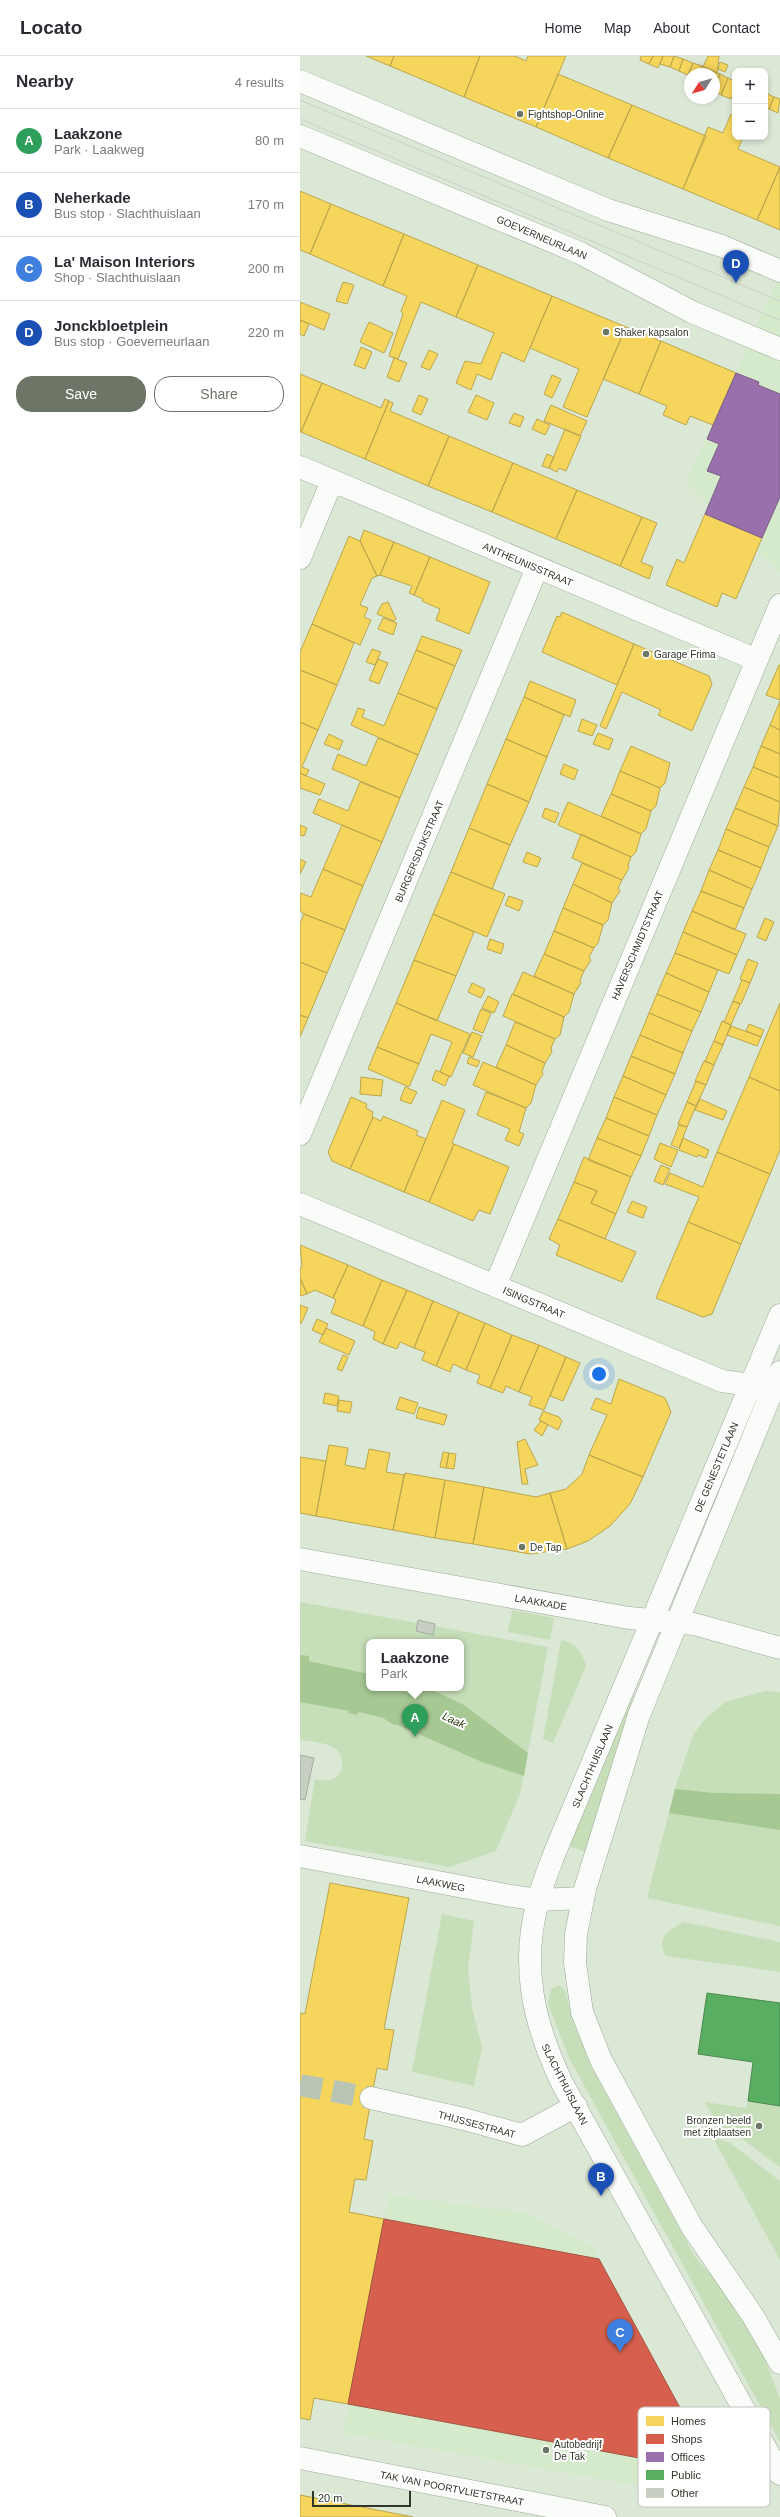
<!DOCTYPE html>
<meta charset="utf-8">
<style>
:root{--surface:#fff;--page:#f2f2f3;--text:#2b2b33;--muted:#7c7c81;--line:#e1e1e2;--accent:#6c7566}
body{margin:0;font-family:Helvetica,sans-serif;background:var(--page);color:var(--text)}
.controls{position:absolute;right:12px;top:12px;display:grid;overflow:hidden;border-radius:8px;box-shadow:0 2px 6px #0003}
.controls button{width:36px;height:36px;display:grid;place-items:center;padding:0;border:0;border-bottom:1px solid var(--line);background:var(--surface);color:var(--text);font:20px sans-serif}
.compass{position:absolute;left:384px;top:12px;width:36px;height:36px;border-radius:50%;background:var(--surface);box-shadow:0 2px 6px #0003;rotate:233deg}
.scale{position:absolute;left:12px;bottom:10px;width:99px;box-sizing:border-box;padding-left:4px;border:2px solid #2f372a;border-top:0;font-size:11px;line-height:14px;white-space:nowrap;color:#2f372a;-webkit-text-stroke:3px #fff;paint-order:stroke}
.you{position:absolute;left:299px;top:1318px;width:14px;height:14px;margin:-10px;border:3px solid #fff;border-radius:50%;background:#1a73e8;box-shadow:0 0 0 6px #1a73e833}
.badge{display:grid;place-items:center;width:26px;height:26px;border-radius:50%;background:var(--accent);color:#fff;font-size:13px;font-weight:700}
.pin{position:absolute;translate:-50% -33px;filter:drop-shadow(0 1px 2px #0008)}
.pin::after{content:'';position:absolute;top:21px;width:14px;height:12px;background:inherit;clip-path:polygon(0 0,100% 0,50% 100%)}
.popup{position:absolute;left:66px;top:1583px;width:98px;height:52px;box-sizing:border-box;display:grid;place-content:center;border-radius:8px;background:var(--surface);filter:drop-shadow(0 1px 3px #0005);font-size:13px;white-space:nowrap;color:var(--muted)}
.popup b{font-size:15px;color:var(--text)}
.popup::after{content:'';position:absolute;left:50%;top:100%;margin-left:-8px;border:8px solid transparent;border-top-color:var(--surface)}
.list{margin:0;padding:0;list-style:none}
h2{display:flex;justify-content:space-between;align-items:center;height:52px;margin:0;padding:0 16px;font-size:17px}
h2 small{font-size:13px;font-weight:400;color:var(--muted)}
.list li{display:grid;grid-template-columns:26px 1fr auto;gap:12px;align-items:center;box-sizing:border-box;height:64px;padding:0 16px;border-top:1px solid var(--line)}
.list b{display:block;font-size:15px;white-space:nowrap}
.list p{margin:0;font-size:13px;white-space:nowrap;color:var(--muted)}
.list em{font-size:13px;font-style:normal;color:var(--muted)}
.actions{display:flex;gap:8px;padding:12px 16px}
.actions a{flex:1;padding:9px 0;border:1px solid var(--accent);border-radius:16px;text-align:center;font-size:14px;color:var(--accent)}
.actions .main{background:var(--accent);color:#fff}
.map{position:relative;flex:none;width:480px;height:2461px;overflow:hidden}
header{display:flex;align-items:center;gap:24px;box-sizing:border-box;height:56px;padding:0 20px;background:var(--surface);border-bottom:1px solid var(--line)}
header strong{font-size:19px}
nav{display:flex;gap:22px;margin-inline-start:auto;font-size:14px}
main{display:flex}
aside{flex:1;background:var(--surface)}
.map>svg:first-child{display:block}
</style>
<header>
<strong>Locato</strong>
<nav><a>Home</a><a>Map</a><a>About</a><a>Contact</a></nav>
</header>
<main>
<aside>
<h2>Nearby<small>4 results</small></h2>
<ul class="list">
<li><span class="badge" style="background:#2e9e5b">A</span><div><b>Laakzone</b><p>Park · Laakweg</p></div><em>80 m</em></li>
<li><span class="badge" style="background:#1a4fb4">B</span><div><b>Neherkade</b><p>Bus stop · Slachthuislaan</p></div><em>170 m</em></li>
<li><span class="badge" style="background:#3f7fe0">C</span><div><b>La' Maison Interiors</b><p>Shop · Slachthuislaan</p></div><em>200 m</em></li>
<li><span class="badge" style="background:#1a4fb4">D</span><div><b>Jonckbloetplein</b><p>Bus stop · Goeverneurlaan</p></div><em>220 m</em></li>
</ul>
<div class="actions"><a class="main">Save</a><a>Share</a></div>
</aside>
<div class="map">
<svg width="480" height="2461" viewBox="0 0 480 2461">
<rect width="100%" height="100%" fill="#dce8d6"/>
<path fill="#d5e9cb" d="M480 218V516L385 427Z
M89 2139 228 2157 292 2191 433 2447 43 2377Z"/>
<path fill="#c7dfb9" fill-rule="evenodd" d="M0 1546 118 1567 116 1575 133 1579 135 1570 248 1591 220 1738 196 1795 150 1811 5 1785 15 1723C20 1724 26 1725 31 1724 45 1719 46 1699 34 1692 25 1686 10 1686 0 1684ZM69 1586H161V1632H69Z
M212 1554 254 1562 250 1584 208 1576Z
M261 1584C276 1587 282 1595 286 1610L253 1687 243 1683Z
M337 1628 287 1796 268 1790Z
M465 1635 480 1636V1870L347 1842 376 1729 393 1679 404 1664 425 1646Z
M142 1858 174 1865 168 1914 172 1952 182 1991 174 2030 112 2016Z
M384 1866 480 1886V1916L366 1900C355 1882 368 1874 384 1866Z
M259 1929 265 1934 274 1968 293 2014 395 2201 435 2245 463 2297 480 2343V2386L269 2002 248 1948 251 1933Z
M448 2045 480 2050V2111L430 2074 418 2070 405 2046 446 2052Z
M417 2082 430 2087 480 2125V2204L414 2084Z"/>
<path fill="#a6c893" d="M0 1599 9 1600V1605L69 1618V1632H125L139 1637 164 1649 228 1697 224 1720 182 1706 98 1669H94L83 1662 59 1656 57 1659 48 1657 49 1655 0 1646Z
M375 1733 414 1737 480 1738V1774L369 1757Z"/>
<path fill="#f6d55c" stroke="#baa64d" d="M66 0H94L90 10Z
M94 0H180L164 41 90 10Z
M180 0H215L226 5 228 0H266L236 71 164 41Z
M341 0H353L349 8 340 4Z
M353 0H363L358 12 349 8Z
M363 0H374L370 11 360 8Z
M374 0 383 3 379 15 370 11Z
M408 0H419L417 17 403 11Z
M383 3 393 7 388 19 379 15Z
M420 6 428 9 425 16 418 13Z
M393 7 402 10 399 18 390 19H388Z
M402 10 411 14 409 18H399Z
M411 14 420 18 414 30V18H409Z
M258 18 332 49 308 102 236 71Z
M420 18 428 22 421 39 414 35Z
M428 22 435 25V34L431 43 421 39Z
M466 37 474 41 469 53 465 51Z
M474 41 480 43 478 57 469 53Z
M332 49 406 80 383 133 308 102Z
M431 58 435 59V81H443L438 93 480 111 457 164 383 133 408 71 423 77Z
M480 111V174L457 164Z
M0 135 31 148 10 198 0 194Z
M31 148 104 178 83 230 10 198Z
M104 178 178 209 156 261 121 246 98 303 89 300 103 258 101 255 107 240 83 230Z
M178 209 252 240 224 306 202 296 191 324 177 318 171 334 156 327 165 305 181 308 194 277 156 261Z
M43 226 54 229 47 248 36 245Z
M252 240 326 271 287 361 263 351 279 313 230 292Z
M0 246 30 258 24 274 0 264Z
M0 264 9 268 4 280 0 278Z
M69 266 93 277 84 297 60 286Z
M326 271 361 285 339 338 303 323Z
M361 285 436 317 413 369 390 360 386 369 363 359 367 350 339 338Z
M61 291 72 296 65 313 54 309Z
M129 294 138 298 130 314 121 311Z
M94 302 107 307 99 326 87 321Z
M0 318 22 327 1 376H0Z
M252 319 261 323 252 342 244 338Z
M22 327 81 352 85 343 89 345 65 403 1 376Z
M119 339 128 343 121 359 112 355Z
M176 339 194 347 187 364 168 356Z
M89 345 93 347 90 355 149 380 128 430 65 403Z
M251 349 287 365 280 380 244 365Z
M214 357 224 361 220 371 209 367Z
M237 363 250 369 245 379 232 373Z
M265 373 281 380 266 415 259 412 257 416 249 412Z
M149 380 213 407 192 456 128 430Z
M247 398 254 401 249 412 242 410Z
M213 407 277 434 256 483 192 456Z
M277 434 342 461 320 510 256 483Z
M405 458 462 482 436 543 422 537 417 551 366 529 377 503 384 507Z
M342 461 357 467 341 506 353 511 349 523 320 510Z
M64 474 94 486 80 519 77 520 60 485Z
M49 480 60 485 77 520 72 522 60 549 68 552 64 561 71 564 60 589 12 568Z
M94 486 130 501 114 539 109 537 112 530 80 519Z
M130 501 190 526 169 578 136 564 140 553 122 545 123 543 114 539Z
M88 546 96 563 94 565 77 558 82 548Z
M262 556 334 588 317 629 242 596 257 560 260 561Z
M83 562 97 567 93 579 78 573Z
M12 568 54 587 37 629 0 614V596Z
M122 580 162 594 155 610 116 594Z
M334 588 409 620 412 628 392 675 358 659 361 654 322 636 306 673 300 670Z
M72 593 81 596 75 609 66 606Z
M116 594 155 610 137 653 98 637Z
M78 603 88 607 79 628 69 624Z
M479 609H480V644L466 639Z
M0 614 37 629 18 674 0 666Z
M230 625 276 644 270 661 224 641Z
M98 637 137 653 118 699 51 669 58 652 65 654 62 661 84 670Z
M224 641 264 659 247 701 206 683Z
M480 645V674L470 669Z
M282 663 297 669 292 680 278 675Z
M0 666 18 674 2 711 9 714 6 720 0 717Z
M470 669 480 674V698L461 690Z
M298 677 313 683 309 694 293 688Z
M29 678 43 685 39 694 24 688Z
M78 682 118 699 100 742 32 713 38 698 66 710Z
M206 683 247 701 229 746 187 728Z
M331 690 370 707 365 727 360 732 320 715Z
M461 690 480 698V722L453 711Z
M264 708 278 714 274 724 260 718Z
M453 711 480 722V746L444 731Z
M320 715 360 732 356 750 351 755 311 738Z
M0 717 25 728 20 739 0 732Z
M60 726 100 742 82 786 13 757 19 743 48 755Z
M187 728 229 746 210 789 169 772Z
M444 731 480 746 478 770 435 752Z
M311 738 351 755 346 773 341 778 301 760Z
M268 746 341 778 336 796 331 801 258 769Z
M245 752 259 757 255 767 242 761Z
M435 752 478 770 469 791 426 773Z
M0 769 7 772 4 780 0 779Z
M42 769 82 786 63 830 23 813Z
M169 772 210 789 192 833 151 816Z
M426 773 469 791 461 812 418 794Z
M281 778 331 801 328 809 329 812 322 824 272 802Z
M418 794 461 812 452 833 409 814Z
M227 796 241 802 237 811 223 806Z
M0 803 6 806 0 818Z
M282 807 322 824 318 832 320 835 312 847 273 828Z
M23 813 63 830 45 874 4 858 0 855V837L11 841Z
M409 814 452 833 444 852 401 835Z
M151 816 205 838 187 881 133 858Z
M273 828 312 847 308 864 303 869 263 852Z
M401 835 444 852 435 874 392 855Z
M209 840 223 845 219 855 205 849Z
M263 852 303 869 298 887 294 892 254 875Z
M392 855 446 878 437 899 383 876Z
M4 858 45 874 27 917 0 906V867Z
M133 858 174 876 156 920 114 904Z
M465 862 474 866 466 885 457 881Z
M254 875 294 892 289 901 291 904 284 915 244 898Z
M383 876 437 899 429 918 375 897Z
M190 883 204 888 201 898 187 893Z
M375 897 418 914 409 936 366 917Z
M244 898 284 915 280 924 281 927 274 938 234 920Z
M448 903 458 907 450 927 440 923Z
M114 904 156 920 137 965 96 947Z
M0 906 27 917 8 962 0 959Z
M223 916 274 938 269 956 264 961 213 938Z
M366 917 409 936 401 956 357 938Z
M442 924 450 927 441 948 433 945Z
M172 927 185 933 181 942 168 936Z
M212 938 264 961 260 979 255 983 203 960Z
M357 938 401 956 392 975 349 957Z
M188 940 199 946 194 957 182 952Z
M433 945 440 948 431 969 424 966Z
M96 947 170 978 151 1021 140 1016 152 986 131 978 119 1008 77 991Z
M480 947V1035L449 1021Z
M181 953 191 957 183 977 173 973Z
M349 957 392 975 383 997 340 979Z
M0 959 8 962 0 981Z
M422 965 431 969 423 989 414 985Z
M215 966 255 983 251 992 252 996 245 1007 206 989Z
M449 968 464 974 461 981 446 975Z
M431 970 461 981 457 990 427 979Z
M172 976 182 980 173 1001 163 997Z
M340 979 383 997 375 1018 331 1000Z
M414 985 423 989 414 1009 405 1005Z
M206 989 245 1007 242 1015 243 1018 236 1029 196 1011Z
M77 991 119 1008 109 1031 68 1013Z
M331 1000 375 1018 366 1039 323 1020Z
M169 1001 180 1005 177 1011 167 1007Z
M404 1005 414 1009 406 1029 395 1025Z
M183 1006 236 1029 231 1047 226 1052 173 1029Z
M136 1014 149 1020 145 1030 132 1024Z
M323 1020 366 1039 357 1059 314 1041Z
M61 1021 83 1024 81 1040 60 1038Z
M449 1021 480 1035V1094L470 1118 417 1096Z
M396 1025 406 1029 396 1050 387 1046Z
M105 1031 117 1036 111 1048 100 1044Z
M186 1036 226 1052 219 1076 224 1078 219 1090 205 1084 210 1073 177 1059Z
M51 1041 67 1048 66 1052 73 1056 72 1060 73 1061 50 1113 32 1105 28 1096Z
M314 1041 357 1059 349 1080 306 1062Z
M400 1043 427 1055 423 1064 395 1054Z
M142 1044 165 1054 152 1087 154 1088 129 1146 104 1136Z
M387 1046 396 1050 387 1071 378 1068Z
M83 1060 118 1075 116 1079 126 1083 104 1136 50 1113 73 1061 81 1065Z
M306 1062 349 1080 341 1100 297 1082Z
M379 1069 387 1071 379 1092 371 1089Z
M297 1082 341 1100 331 1121 288 1104Z
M383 1082 409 1094 406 1102 398 1099 397 1101 379 1094Z
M360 1087 378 1094 371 1111 354 1103Z
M154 1088 209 1111 190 1158 179 1154 173 1165 129 1146Z
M417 1096 470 1118 441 1188 388 1166 399 1141 365 1128 370 1117 403 1131Z
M284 1101 331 1121 316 1158 291 1147 297 1135 274 1126Z
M361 1109 370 1113 363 1129 354 1125Z
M274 1126 297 1135 291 1147 316 1158 305 1183 258 1163Z
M332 1145 347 1151 343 1162 327 1156Z
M258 1163 336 1196 322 1226 256 1199 260 1189 249 1183Z
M388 1166 441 1188 412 1258 403 1261 356 1242Z
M0 1189 48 1209 33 1242 15 1234 7 1238 0 1222V1212L2 1211Z
M48 1209 82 1224 63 1270 31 1257 36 1244 33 1242Z
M0 1222 7 1238 0 1240Z
M82 1224 107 1234 83 1288 73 1283 75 1276 63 1270Z
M107 1234 133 1245 114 1292 100 1286 97 1293 83 1288Z
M133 1245 159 1256 136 1310 122 1304 125 1296 114 1292Z
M0 1249 8 1252 1 1268 0 1267Z
M159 1256 185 1267 166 1314 153 1308 150 1316 136 1310Z
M17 1263 28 1268 23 1279 12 1274Z
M185 1267 212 1279 190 1332 177 1327 180 1319 166 1314Z
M26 1272 55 1285 49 1299 19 1286Z
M212 1279 239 1289 219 1336 206 1330 203 1337 190 1332Z
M239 1289 266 1301 244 1354 229 1349 232 1341 219 1336Z
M43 1299 48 1301 42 1315 37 1313Z
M266 1301 280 1307 263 1345 250 1340Z
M319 1323 365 1342 371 1356 343 1421 289 1399 307 1359 291 1353 296 1342 311 1348Z
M25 1337 39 1340 37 1350 23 1347Z
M100 1341 118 1347 114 1358 96 1353Z
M39 1344 52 1346 50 1357 37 1355Z
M119 1351 147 1359 144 1369 116 1362Z
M243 1355 259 1361 262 1365 258 1374 239 1364Z
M241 1365 248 1369 242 1380 234 1374Z
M225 1383 238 1409 225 1413 228 1428H222L217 1386Z
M29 1389 48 1392 45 1409 65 1413 69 1393 90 1397 86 1416 104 1419 93 1474 16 1460Z
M143 1396 149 1397 146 1412 140 1411Z
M149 1397 156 1398 154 1413 146 1412Z
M289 1399 343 1421 330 1448 310 1470 288 1485 267 1493 250 1437 266 1433 282 1418Z
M0 1401 26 1405 16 1460 0 1457Z
M105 1417 145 1424 135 1482 93 1474Z
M145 1424 184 1431 173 1488 135 1482Z
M184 1431 236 1441 250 1437 267 1493 230 1498 173 1488Z
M30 1827 109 1842 84 1973 94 1974 87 2014 77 2012 64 2083 73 2085 66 2124 55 2123 49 2156 84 2163 48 2348 14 2342 10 2364 0 2362V1957L5 1958Z
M0 2439 113 2461H0Z"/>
<path fill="#d6604d" stroke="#a45442" d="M84 2163 299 2203 415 2416 48 2348Z"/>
<path fill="#9970ab" stroke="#795f84" d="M436 317 459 326 458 329 480 338V441L462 482 405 458 421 420 407 415 419 388 407 383Z"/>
<path fill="#5aae61" stroke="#4d8a50" d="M407 1937 480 1947V2050L448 2045 453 2006 398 1998Z"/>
<path fill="#c6cfc1" stroke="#a3ac9e" d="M118 1564 135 1568 133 1579 116 1575Z
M0 1699 14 1702 5 1744 0 1743Z"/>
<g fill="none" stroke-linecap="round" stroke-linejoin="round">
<path stroke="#b9c5b4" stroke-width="22" stroke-dasharray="22 11" stroke-linecap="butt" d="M0 2029 71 2042"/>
<defs>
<path id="street" d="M0 411 457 604
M0 502 32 425
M0 1078 237 512
M0 1148 422 1325 451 1329 468 1336
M195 1230 480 549
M0 1503 329 1562 394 1568 480 1592
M0 1800 206 1839 238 1844 283 1842
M71 2042 164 2063 222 2079 276 2050
M0 2402 305 2461"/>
<path id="secondary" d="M0 25 308 154 422 190 480 215
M0 80 280 197 392 256 480 293
M480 1259 255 1796C249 1812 242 1829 238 1845 220 1911 234 1968 262 2027L480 2418
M480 1316 339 1659 285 1833 276 1878 275 1907 282 1956 301 2004 392 2171 453 2260 480 2307"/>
</defs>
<use href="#street" stroke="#9ea79a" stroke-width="23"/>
<use href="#secondary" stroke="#9ea79a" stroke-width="23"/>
<use href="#street" stroke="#fafcf9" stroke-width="22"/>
<use href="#secondary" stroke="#fafcf9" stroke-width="22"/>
<path stroke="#cdd0cb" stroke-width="1" d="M0 44 480 245
M0 63 480 264"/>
</g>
<g fill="#6c7566" stroke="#fff" stroke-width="1.5">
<circle cx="220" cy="58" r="4"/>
<circle cx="306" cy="276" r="4"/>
<circle cx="346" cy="598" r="4"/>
<circle cx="222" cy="1491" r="4"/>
<circle cx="459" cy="2070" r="4"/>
<circle cx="246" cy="2394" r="4"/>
</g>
<g text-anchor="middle" stroke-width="4" stroke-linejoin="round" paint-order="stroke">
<g font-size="10" fill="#2f372a" stroke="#fff" text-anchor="start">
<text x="228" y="62">Fightshop-Online</text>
<text x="314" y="280">Shaker kapsalon</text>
<text x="354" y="602">Garage Frima</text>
<text x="230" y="1495">De Tap</text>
<text x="451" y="2068" text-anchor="end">Bronzen beeld<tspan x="451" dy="12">met zitplaatsen</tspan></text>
<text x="254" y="2392">Autobedrijf<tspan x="254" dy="12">De Tak</tspan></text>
</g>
<g font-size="10" fill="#2f372a" stroke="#fff">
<text transform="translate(242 181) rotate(23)" y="4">GOEVERNEURLAAN</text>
<text transform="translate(228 508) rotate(23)" y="4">ANTHEUNISSTRAAT</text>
<text transform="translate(119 795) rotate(-67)" y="4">BURGERSDIJKSTRAAT</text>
<text transform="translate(337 889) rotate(-67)" y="4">HAVERSCHMIDTSTRAAT</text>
<text transform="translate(234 1246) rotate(23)" y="4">ISINGSTRAAT</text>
<text transform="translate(416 1411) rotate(-67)" y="4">DE GENESTETLAAN</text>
<text transform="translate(241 1546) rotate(10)" y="4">LAAKKADE</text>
<text transform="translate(292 1710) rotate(-67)" y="4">SLACHTHUISLAAN</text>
<text transform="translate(141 1827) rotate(11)" y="4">LAAKWEG</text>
<text transform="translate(265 2028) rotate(63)" y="4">SLACHTHUISLAAN</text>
<text transform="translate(177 2068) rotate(15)" y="4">THIJSSESTRAAT</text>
<text transform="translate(152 2432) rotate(11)" y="4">TAK VAN POORTVLIETSTRAAT</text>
</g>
<g font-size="11" font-style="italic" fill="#233e0d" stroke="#fff">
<text transform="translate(154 1664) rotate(25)" y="4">Laak</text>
</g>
</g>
<rect x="338" y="2351" width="132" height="100" rx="6" fill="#fff" stroke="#c1c3bf" stroke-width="1"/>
<rect x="346" y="2360" width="18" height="10" fill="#f6d55c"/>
<rect x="346" y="2378" width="18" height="10" fill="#d6604d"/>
<rect x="346" y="2396" width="18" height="10" fill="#9970ab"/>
<rect x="346" y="2414" width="18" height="10" fill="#5aae61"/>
<rect x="346" y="2432" width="18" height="10" fill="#c6cfc1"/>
<g font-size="11" fill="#2f372a">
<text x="371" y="2369">Homes</text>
<text x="371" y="2387">Shops</text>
<text x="371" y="2405">Offices</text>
<text x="371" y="2423">Public</text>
<text x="371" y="2441">Other</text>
</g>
</svg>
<div class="controls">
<button>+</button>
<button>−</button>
</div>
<svg class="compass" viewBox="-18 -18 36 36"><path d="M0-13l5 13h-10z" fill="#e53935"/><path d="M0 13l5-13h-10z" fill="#7c7c81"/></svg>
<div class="scale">20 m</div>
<div class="you"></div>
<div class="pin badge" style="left:115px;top:1681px;background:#2e9e5b">A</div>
<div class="popup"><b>Laakzone</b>Park</div>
<div class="pin badge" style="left:301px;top:2140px;background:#1a4fb4">B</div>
<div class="pin badge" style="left:320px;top:2296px;background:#3f7fe0">C</div>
<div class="pin badge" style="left:436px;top:227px;background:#1a4fb4">D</div>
</div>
</main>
